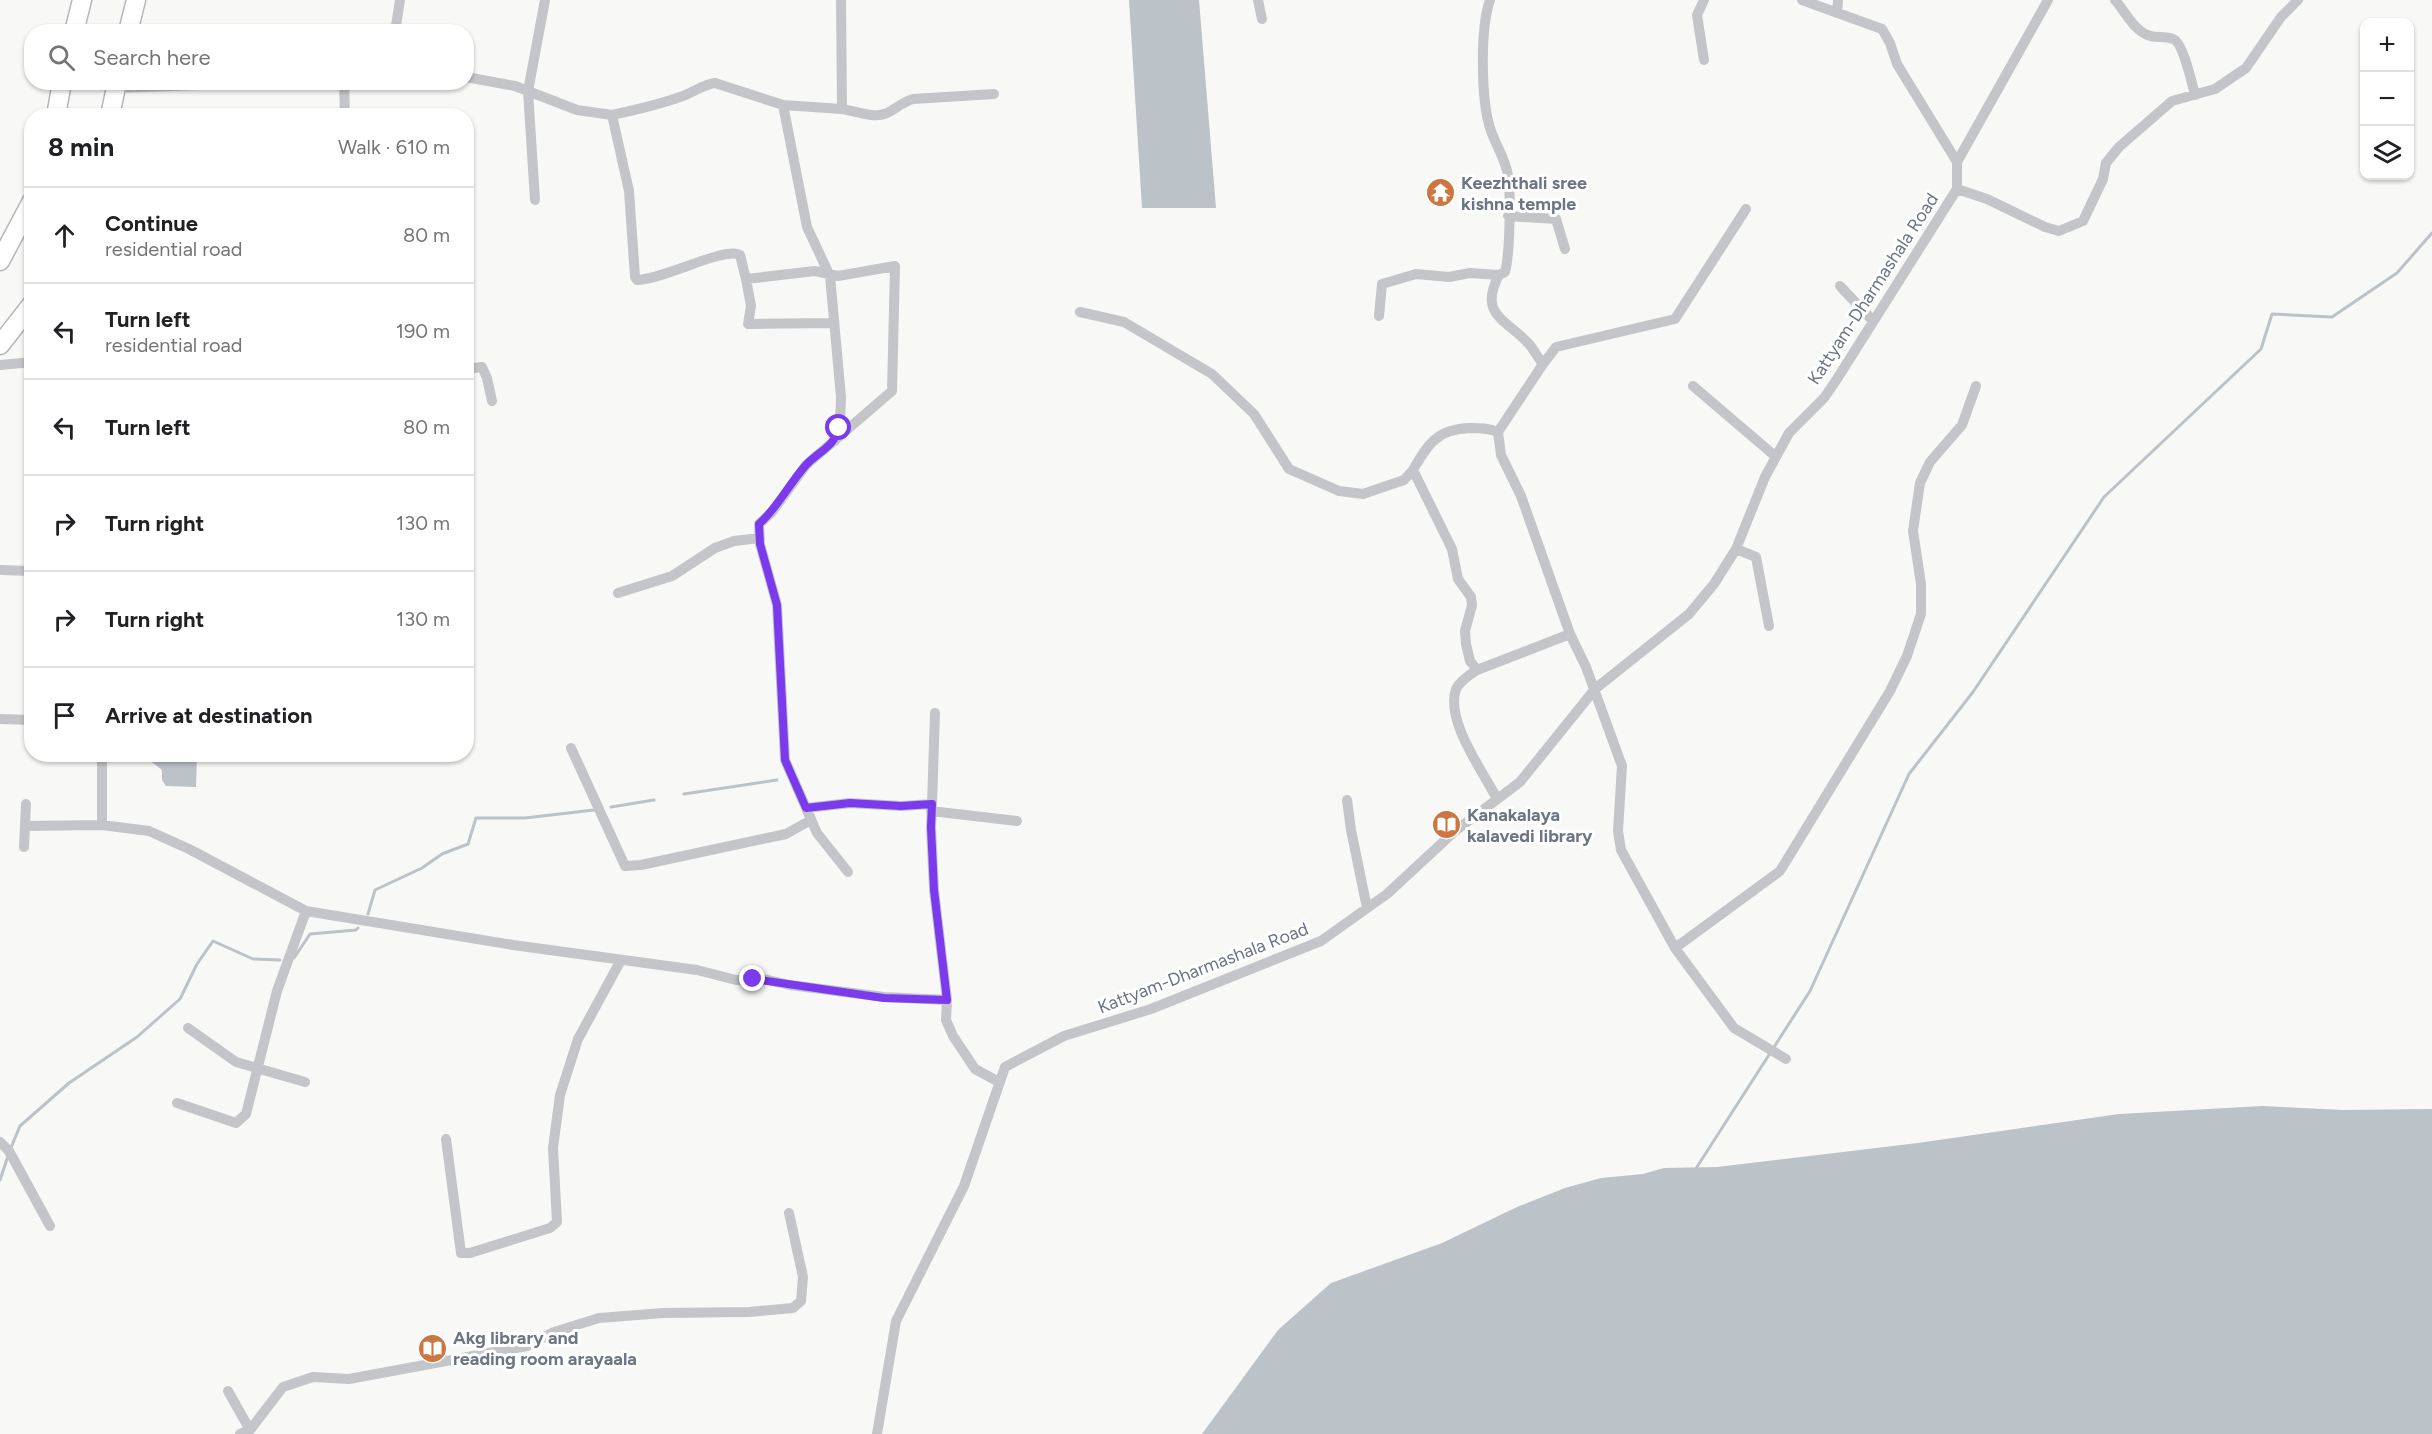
<!DOCTYPE html>
<meta charset="utf-8">
<style>
:root{--surface:#fff;--page:#f6f6f6;--text:#202124;--muted:#757577;--line:#e0e0e0}
body{margin:0;font-family:Figtree,sans-serif;background:var(--page);color:var(--text)}
.controls{position:absolute;right:18px;top:18px;display:grid;overflow:hidden;border-radius:12px;box-shadow:0 2px 4px #0004}
.controls button{width:54px;height:54px;display:grid;place-items:center;padding:0;border:0;border-bottom:2px solid var(--line);background:var(--surface);color:var(--text);font:30px sans-serif}
.stop{position:absolute;width:18px;height:18px;margin:-14px;border:4px solid #7c3aed;border-radius:50%;background:#fff}
.stop.end{background:#7c3aed;border-color:#fff;box-shadow:0 2px 6px #0008}
.list{margin:0;padding:0;list-style:none}
h2{display:flex;justify-content:space-between;align-items:center;height:78px;margin:0;padding:0 24px;font-size:26px}
h2 small{font-size:20px;font-weight:400;color:var(--muted)}
.list li{display:grid;grid-template-columns:39px 1fr auto;gap:18px;align-items:center;box-sizing:border-box;height:96px;padding:0 24px;border-top:2px solid var(--line)}
.list b{display:block;font-size:22px;white-space:nowrap}
.list p{margin:0;font-size:20px;white-space:nowrap;color:var(--muted)}
.list em{font-size:20px;font-style:normal;color:var(--muted)}
.icon{flex:none;width:33px;height:33px;fill:none;stroke:currentColor;stroke-width:2;stroke-linecap:round;stroke-linejoin:round}
.map{position:relative;flex:none;width:2432px;height:1434px;overflow:hidden}
.search{position:absolute;background:var(--surface);box-shadow:0 2px 4px #0004;left:24px;top:24px;width:450px;height:66px;display:flex;align-items:center;gap:15px;box-sizing:border-box;padding:0 21px;border-radius:24px;color:var(--muted);font-size:22px}
.panel{position:absolute;background:var(--surface);box-shadow:0 2px 4px #0004;left:24px;top:108px;width:450px;height:654px;border-radius:24px}
.map>svg:first-child{display:block}
</style>
<div class="map">
<svg width="2432" height="1434" viewBox="0 0 2432 1434">
<rect width="100%" height="100%" fill="#f8f8f6"/>
<path fill="#bbc2c8" d="M1129 0H1199L1216 208H1142Z
M159 754 197 755 196 787 166 786 162 780V770L149 760Z
M2262 1106 2343 1110 2432 1109V1434H1202L1278 1330 1331 1283 1442 1243 1517 1207 1565 1188 1601 1178 1643 1174 1664 1168 1717 1167 1918 1143 2119 1114Z"/>
<g fill="none" stroke-linecap="round" stroke-linejoin="round">
<path stroke="#bbc2c8" stroke-width="3" d="M684 794 777 780
M611 807 654 800
M368 914 375 890 422 868 442 854 468 844 476 818H525L594 810
M294 958 310 934 356 930 358 928
M10 1150 20 1126 69 1083 137 1037 180 999 197 964 213 941 253 959 280 960
M1695 1170 1810 991 1909 774 1973 692 2104 497 2261 349 2272 314 2332 317 2397 273 2432 233
M0 1180 8 1156"/>
<defs>
<path id="trunk" d="M74 32 82 0
M128 32 136 0
M56 116 62 82
M110 116 117 82
M0 261 32 201
M0 345 32 304"/>
</defs>
<use href="#trunk" stroke="#b4b6ba" stroke-width="21"/>
<path stroke="#c3c5c9" stroke-width="10" d="M1258 0 1262 19
M1704 0 1697 15 1704 60
M1802 0 1882 29 1890 43 1897 64 1957 162
M2115 0C2124 10 2131 25 2142 32 2153 40 2162 35 2173 39 2183 42 2192 84 2195 95
M1837 13 1838 0
M395 32 400 0
M466 77 515 86 577 110 612 115
M344 82 345 116
M116 88 286 82
M783 105 715 83C702 85 692 93 680 97 658 105 635 110 612 115L629 191 635 277 637 280C663 280 725 246 740 255L746 279 815 271 838 276 895 266 892 391 806 465 772 512 759 524 760 544 777 605 785 760 817 833 848 872
M842 109C855 111 875 119 887 113 896 109 902 102 913 99L994 94
M1957 189 1987 199 2045 227 2059 231 2083 221 2103 179 2106 163 2119 147 2172 101 2215 89 2246 68 2281 17 2298 0
M535 200 528 91 545 0
M1508 216 1556 219 1565 249
M746 279 751 306 748 324 834 323
M1840 286 1873 321
M1080 312 1124 322 1212 374 1254 414 1289 469 1339 491 1363 494 1404 480 1413 470
M1379 316 1382 284 1416 274 1449 277 1470 273 1499 275 1505 272C1510 254 1511 194 1508 175 1505 158 1495 144 1490 128 1481 99 1480 28 1490 0
M1543 364 1556 347 1675 319 1746 209
M0 365 32 362
M466 369 482 367 487 378 492 401
M1693 386 1775 456
M1498 432 1543 364C1538 358 1534 350 1529 344 1506 319 1478 315 1499 275
M835 441 840 422 841 397 830 276 807 227 783 105 842 109 841 0
M1736 549 1756 557 1769 626
M0 570 32 571
M618 593 672 576 715 548 734 541 760 538
M1477 670 1570 634
M0 719 32 720
M571 748 625 866 641 865 786 834 811 820
M102 754V825L149 831 189 849 306 911 513 945 697 970 736 980 764 979 790 985 884 997 947 1000
M1497 799C1483 771 1445 721 1456 689 1460 681 1469 675 1477 670L1470 661 1466 644 1465 631 1472 605 1471 597 1458 579 1452 549 1413 470C1428 444 1437 429 1470 428 1480 428 1489 428 1498 432L1501 455 1521 496 1570 634 1586 667 1622 766 1618 831 1621 850 1675 948 1734 1028 1786 1059
M1347 800 1351 830 1367 908
M932 804 935 713
M806 808 850 803 901 806 932 804 931 827 934 890 947 1000 946 1020 953 1036 975 1069 999 1082
M931 811 1017 821
M25 826 102 825
M24 847 26 804
M1675 948 1780 871 1890 691 1907 656 1921 614V584L1913 531 1920 483 1930 462 1962 425 1976 386
M188 1028 236 1062 305 1082
M177 1103 236 1123 246 1114 277 991 306 911
M446 1139 461 1253H470L550 1228 557 1222 553 1148 560 1095 578 1039 621 960
M0 1142 9 1151 50 1226
M228 1391 250 1430
M240 1434 250 1430 283 1387 313 1377 349 1379 527 1346 554 1332 599 1318 663 1313 749 1312 793 1308 801 1301 803 1277 789 1213
M877 1434 896 1321 964 1186 1005 1067 1064 1036 1151 1009 1321 941 1387 894 1455 831 1520 782 1595 689 1689 614 1714 584 1736 549 1765 477 1789 433 1824 398 1837 379 1957 189V162L2048 0"/>
<use href="#trunk" stroke="#fff" stroke-width="18"/>
</g>
<g fill="none" stroke-linecap="round" stroke-linejoin="round">
<path stroke="#7c3aed" stroke-width="8" d="M753 979 884 998 947 1000 934 890 931 827 932 804 901 806 850 803 806 808 785 760 777 605 760 544 759 524C778 507 789 484 806 465 819 451 833 448 839 428"/>
</g>
<defs>
<symbol id="temple-disc" viewBox="-11 -11 22 22"><circle r="9.5" fill="#cd7642" stroke="#fff"/><path d="M0-6L5-2H3V0L6.5 2.5H4V6H1.5V3h-3V6H-4V2.5H-6.5L-3 0V-2H-5Z" fill="#fff"/></symbol>
<symbol id="library-disc" viewBox="-11 -11 22 22"><circle r="9.5" fill="#cd7642" stroke="#fff"/><path d="M-6-4Q-3-5.5-.7-3.5V5Q-3 3-6 4ZM6-4Q3-5.5 .7-3.5V5Q3 3 6 4Z" fill="#fff"/></symbol>
</defs>
<g fill-rule="evenodd">
<use href="#temple-disc" x="1424" y="176" width="33" height="33"/>
<use href="#library-disc" x="1430" y="808" width="33" height="33"/>
<use href="#library-disc" x="416" y="1332" width="33" height="33"/>
</g>
<g text-anchor="middle" stroke-width="6" stroke-linejoin="round" paint-order="stroke">
<g font-size="18" font-weight="bold" fill="#6c7583" stroke="#fff" text-anchor="start">
<text x="1461" y="189">Keezhthali sree<tspan x="1461" dy="21">kishna temple</tspan></text>
<text x="1467" y="821">Kanakalaya<tspan x="1467" dy="21">kalavedi library</tspan></text>
<text x="453" y="1344">Akg library and<tspan x="453" dy="21">reading room arayaala</tspan></text>
</g>
<g font-size="18" fill="#6c7583" stroke="#fff">
<text transform="translate(1873 289) rotate(-57)" y="6">Kattyam-Dharmashala Road</text>
<text transform="translate(1203 968) rotate(-21)" y="6">Kattyam-Dharmashala Road</text>
</g>
</g>
</svg>
<div class="controls">
<button>+</button>
<button>−</button>
<button><svg class="icon" aria-label="layers" viewBox="0 0 24 24"><path d="M12 4l9 5-9 5-9-5zM3 14l9 5 9-5"/></svg></button>
</div>
<div class="stop" style="left:839px;top:428px"></div>
<div class="stop end" style="left:753px;top:979px"></div>
<div class="search"><svg class="icon" aria-label="search" viewBox="0 0 24 24"><circle cx="10" cy="10" r="6"/><path d="M15 15l6 6"/></svg>Search here</div>
<section class="panel">
<h2>8 min<small>Walk · 610 m</small></h2>
<ul class="list">
<li><svg class="icon" aria-label="ahead" viewBox="0 0 24 24"><path d="M12 20V5M6 11l6-6 6 6"/></svg><div><b>Continue</b><p>residential road</p></div><em>80 m</em></li>
<li><svg class="icon" aria-label="left" viewBox="0 0 24 24"><path d="M17 20v-9H6M10 6l-5 5 5 5"/></svg><div><b>Turn left</b><p>residential road</p></div><em>190 m</em></li>
<li><svg class="icon" aria-label="left" viewBox="0 0 24 24"><path d="M17 20v-9H6M10 6l-5 5 5 5"/></svg><div><b>Turn left</b></div><em>80 m</em></li>
<li><svg class="icon" aria-label="right" viewBox="0 0 24 24"><path d="M7 20v-9h11M14 6l5 5-5 5"/></svg><div><b>Turn right</b></div><em>130 m</em></li>
<li><svg class="icon" aria-label="right" viewBox="0 0 24 24"><path d="M7 20v-9h11M14 6l5 5-5 5"/></svg><div><b>Turn right</b></div><em>130 m</em></li>
<li><svg class="icon" aria-label="arrive" viewBox="0 0 24 24"><path d="M6 21V4h12l-3 4 3 4H6"/></svg><div><b>Arrive at destination</b></div></li>
</ul>
</section>
</div>
